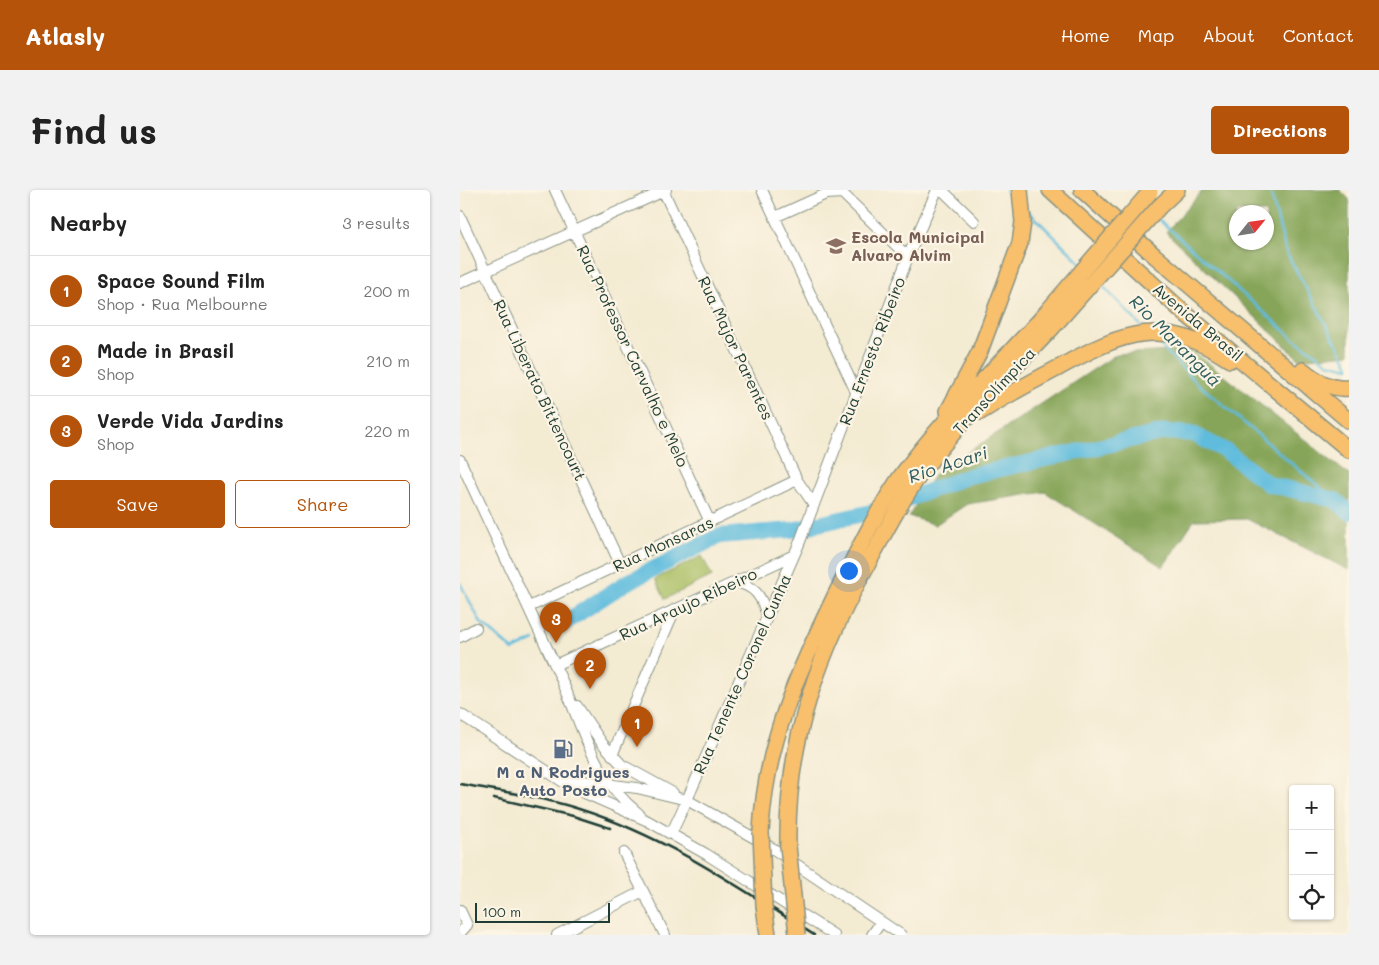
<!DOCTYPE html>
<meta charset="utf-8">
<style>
:root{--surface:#fff;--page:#f2f2f2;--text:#222;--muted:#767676;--line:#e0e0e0;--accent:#b45309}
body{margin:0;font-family:Mali,sans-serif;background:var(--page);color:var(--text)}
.controls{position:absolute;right:15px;bottom:15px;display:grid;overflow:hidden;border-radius:5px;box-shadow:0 1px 4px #0004}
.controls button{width:45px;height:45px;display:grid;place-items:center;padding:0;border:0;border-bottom:1px solid var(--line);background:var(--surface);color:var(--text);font:25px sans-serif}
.compass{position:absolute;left:769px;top:15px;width:45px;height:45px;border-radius:50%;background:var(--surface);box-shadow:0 1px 4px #0004;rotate:60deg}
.scale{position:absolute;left:15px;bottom:12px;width:135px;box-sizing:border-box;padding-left:5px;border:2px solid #1f3d34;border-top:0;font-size:14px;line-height:18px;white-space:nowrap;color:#1f3d34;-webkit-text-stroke:4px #fcf5e5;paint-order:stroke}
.you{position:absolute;left:388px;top:380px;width:18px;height:18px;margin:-12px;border:4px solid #fff;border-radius:50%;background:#1a73e8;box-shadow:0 0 0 8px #1a73e833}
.badge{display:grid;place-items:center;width:32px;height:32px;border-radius:50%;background:var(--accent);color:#fff;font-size:16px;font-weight:700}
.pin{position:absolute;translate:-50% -41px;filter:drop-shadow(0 1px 2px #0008)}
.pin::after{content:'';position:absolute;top:26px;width:18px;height:15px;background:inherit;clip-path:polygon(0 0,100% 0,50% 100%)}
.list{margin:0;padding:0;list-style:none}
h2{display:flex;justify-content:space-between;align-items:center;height:65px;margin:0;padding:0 20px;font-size:21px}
h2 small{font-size:16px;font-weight:400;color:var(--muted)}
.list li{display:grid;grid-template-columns:32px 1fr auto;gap:15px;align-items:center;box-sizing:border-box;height:70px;padding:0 20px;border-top:1px solid var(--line)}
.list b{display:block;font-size:19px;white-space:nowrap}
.list p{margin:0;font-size:16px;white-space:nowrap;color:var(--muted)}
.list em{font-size:16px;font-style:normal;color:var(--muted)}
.actions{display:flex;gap:10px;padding:15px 20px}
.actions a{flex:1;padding:11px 0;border:1px solid var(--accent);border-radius:5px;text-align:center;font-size:18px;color:var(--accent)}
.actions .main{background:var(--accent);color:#fff}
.icon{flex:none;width:28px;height:28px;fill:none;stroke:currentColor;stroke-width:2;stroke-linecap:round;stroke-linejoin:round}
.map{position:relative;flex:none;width:889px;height:745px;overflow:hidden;border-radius:5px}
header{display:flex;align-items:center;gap:30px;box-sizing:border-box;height:70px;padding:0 25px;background:var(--accent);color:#fff}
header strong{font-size:24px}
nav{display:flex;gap:28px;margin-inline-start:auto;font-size:18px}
.intro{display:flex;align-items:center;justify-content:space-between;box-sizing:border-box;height:120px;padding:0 30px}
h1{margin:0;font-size:35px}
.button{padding:12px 22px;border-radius:5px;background:var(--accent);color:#fff;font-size:18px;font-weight:700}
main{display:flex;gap:30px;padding:0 30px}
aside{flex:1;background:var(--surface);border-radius:5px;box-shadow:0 1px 4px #0004}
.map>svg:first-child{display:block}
</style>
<header>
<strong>Atlasly</strong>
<nav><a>Home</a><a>Map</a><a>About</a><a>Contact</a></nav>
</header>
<div class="intro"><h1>Find us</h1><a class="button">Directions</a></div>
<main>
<aside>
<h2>Nearby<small>3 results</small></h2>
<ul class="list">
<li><span class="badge">1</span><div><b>Space Sound Film</b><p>Shop · Rua Melbourne</p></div><em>200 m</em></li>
<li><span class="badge">2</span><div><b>Made in Brasil</b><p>Shop</p></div><em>210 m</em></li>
<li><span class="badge">3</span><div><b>Verde Vida Jardins</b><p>Shop</p></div><em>220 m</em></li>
</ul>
<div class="actions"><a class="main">Save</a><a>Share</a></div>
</aside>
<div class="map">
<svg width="889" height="745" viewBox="0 0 889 745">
<rect width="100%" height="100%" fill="#fcf5e5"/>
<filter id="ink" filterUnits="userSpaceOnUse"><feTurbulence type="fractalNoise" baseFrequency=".02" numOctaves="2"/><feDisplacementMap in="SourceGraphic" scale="10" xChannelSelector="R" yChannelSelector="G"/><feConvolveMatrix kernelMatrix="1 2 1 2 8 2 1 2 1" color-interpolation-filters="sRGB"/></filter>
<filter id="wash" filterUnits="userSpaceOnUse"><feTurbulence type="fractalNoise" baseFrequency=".0096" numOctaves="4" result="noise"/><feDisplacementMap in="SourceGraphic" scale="20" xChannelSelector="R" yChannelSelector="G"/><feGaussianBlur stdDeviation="1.12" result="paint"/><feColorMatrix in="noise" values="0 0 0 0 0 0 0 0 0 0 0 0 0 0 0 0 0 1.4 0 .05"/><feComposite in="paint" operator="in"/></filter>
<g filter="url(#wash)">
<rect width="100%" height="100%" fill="#f4ebd3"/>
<path fill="#a9be62" stroke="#647e4b" d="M242 366 252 386 205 409 195 389Z"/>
<path fill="#86a558" stroke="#527146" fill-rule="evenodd" d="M743 0H880L889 9V164L839 169 706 42ZM776 22H806V52H776Z
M732 160 889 285V380L787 329 734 330 703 377 585 302 507 314 475 335 449 326 475 284 657 164Z"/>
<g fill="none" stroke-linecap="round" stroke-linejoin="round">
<path stroke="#5fbcdd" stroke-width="2.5" d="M546 0 554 7
M810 0 826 62 889 176
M567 20 622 74
M697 28 834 149 868 173 889 178
M639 92 684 139
M695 150 737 193 875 310
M0 393 21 433 53 460 74 450"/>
<path stroke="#5fbcdd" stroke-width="16" d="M101 435 164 394 259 346 332 340 416 321 509 286 705 242 733 244 766 261 808 294 875 310 889 322"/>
</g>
</g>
<g filter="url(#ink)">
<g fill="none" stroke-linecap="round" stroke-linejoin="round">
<defs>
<path id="minor" d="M95 0 250 332
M203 0 337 290 354 315
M302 0 396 202
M482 0 514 31
M0 26 160 374
M315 27 366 4 382 3 448 67
M0 93 206 0
M0 270C33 341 66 413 99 484 124 538 131 585 179 624
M274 392C295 395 302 407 307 426
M69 417 337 290
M0 447 16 438
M95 475 334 365
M117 516 142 553 162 575 213 603
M0 524 111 597 188 631 246 664 374 745
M152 565 215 419
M99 585 122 591 177 598 227 610 312 658 441 745
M211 644 227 610 339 354 448 67 477 0
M164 663 205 745
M0 720 7 735 0 743
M97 745 183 701
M412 745 421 732"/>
<path id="highway" d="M590 0 722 121 889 260
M622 0 695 66 889 231
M699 17 717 0
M843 180C856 191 871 200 889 198
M488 221 520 161 560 53 563 32 560 0
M520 222C546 206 573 191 600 177 665 141 703 126 770 170
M301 642C305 553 337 485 375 406 395 366 414 326 439 289 478 234 534 180 580 130
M328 656C326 547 360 460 412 366 428 336 444 306 464 279 502 229 548 185 591 139"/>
</defs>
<use href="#minor" stroke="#8a9484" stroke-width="12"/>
<use href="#highway" stroke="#8a9484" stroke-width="18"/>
<use href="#minor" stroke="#fff" stroke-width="10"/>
<use href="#highway" stroke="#f8bf6c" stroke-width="15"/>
<path stroke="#1f3d34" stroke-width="2.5" d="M0 594C39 601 81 607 119 619 205 646 279 697 354 745
M34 608 113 626 150 638"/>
<defs>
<path id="highway-bridge" d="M580 130 690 2
M591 139 699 17
M301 642 304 716 308 745
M328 656 337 745"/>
</defs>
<use href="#highway-bridge" stroke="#8a9484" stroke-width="18" stroke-linecap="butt"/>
<use href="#highway-bridge" stroke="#f8bf6c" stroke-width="15"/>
</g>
</g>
<defs>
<symbol id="school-bare" viewBox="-9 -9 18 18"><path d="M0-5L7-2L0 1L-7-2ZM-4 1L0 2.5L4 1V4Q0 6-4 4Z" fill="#8d6e63" stroke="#fcf5e5" stroke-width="2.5" paint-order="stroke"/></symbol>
<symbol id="fuel-bare" viewBox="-9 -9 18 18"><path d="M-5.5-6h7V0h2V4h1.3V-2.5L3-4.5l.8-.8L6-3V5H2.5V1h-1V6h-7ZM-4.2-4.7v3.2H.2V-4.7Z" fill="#5c6f8a" stroke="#fcf5e5" stroke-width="2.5" paint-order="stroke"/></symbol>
</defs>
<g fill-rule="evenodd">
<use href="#school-bare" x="362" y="42" width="28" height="28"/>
<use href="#fuel-bare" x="89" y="545" width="28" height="28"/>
</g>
<g text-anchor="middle" stroke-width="4.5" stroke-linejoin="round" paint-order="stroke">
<g font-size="16" font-weight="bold" fill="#785e54" stroke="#fcf5e5" text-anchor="start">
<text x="391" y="53">Escola Municipal<tspan x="391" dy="18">Alvaro Alvim</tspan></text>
</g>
<g font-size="16" fill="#1f3d34" stroke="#fcf5e5">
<text transform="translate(738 132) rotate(40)" y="6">Avenida Brasil</text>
<text transform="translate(276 158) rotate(65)" y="6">Rua Major Parentes</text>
<text transform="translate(412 161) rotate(-69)" y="6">Rua Ernesto Ribeiro</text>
<text transform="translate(173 166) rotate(65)" y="6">Rua Professor Carvalho e Melo</text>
<text transform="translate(80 200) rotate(65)" y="6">Rua Liberato Bittencourt</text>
<text transform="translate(534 201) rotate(-47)" y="6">TransOlímpica</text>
<text transform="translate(203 354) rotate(-25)" y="6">Rua Monsaras</text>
<text transform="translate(228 414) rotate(-25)" y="6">Rua Araujo Ribeiro</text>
<text transform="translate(282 484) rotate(-66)" y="6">Rua Tenente Coronel Cunha</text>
</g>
<g font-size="16" font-weight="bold" fill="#4e5e75" stroke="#fcf5e5">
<text x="103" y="588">M a N Rodrigues<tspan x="103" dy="18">Auto Posto</tspan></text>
</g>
<g font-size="18" font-style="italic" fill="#2f5d5e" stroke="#fcf5e5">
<text transform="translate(715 151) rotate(45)" y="6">Rio Maranguá</text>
<text transform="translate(488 275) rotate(-18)" y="6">Rio Acari</text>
</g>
</g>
</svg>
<div class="controls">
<button>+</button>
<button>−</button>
<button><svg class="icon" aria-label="locate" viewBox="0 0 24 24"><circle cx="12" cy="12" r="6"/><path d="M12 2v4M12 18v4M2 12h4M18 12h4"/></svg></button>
</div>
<svg class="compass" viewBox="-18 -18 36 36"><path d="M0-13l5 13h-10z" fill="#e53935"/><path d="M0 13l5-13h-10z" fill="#767676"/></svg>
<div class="scale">100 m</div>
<div class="you"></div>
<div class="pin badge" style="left:177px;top:557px">1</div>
<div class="pin badge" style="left:130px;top:499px">2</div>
<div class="pin badge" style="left:96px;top:453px">3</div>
</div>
</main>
